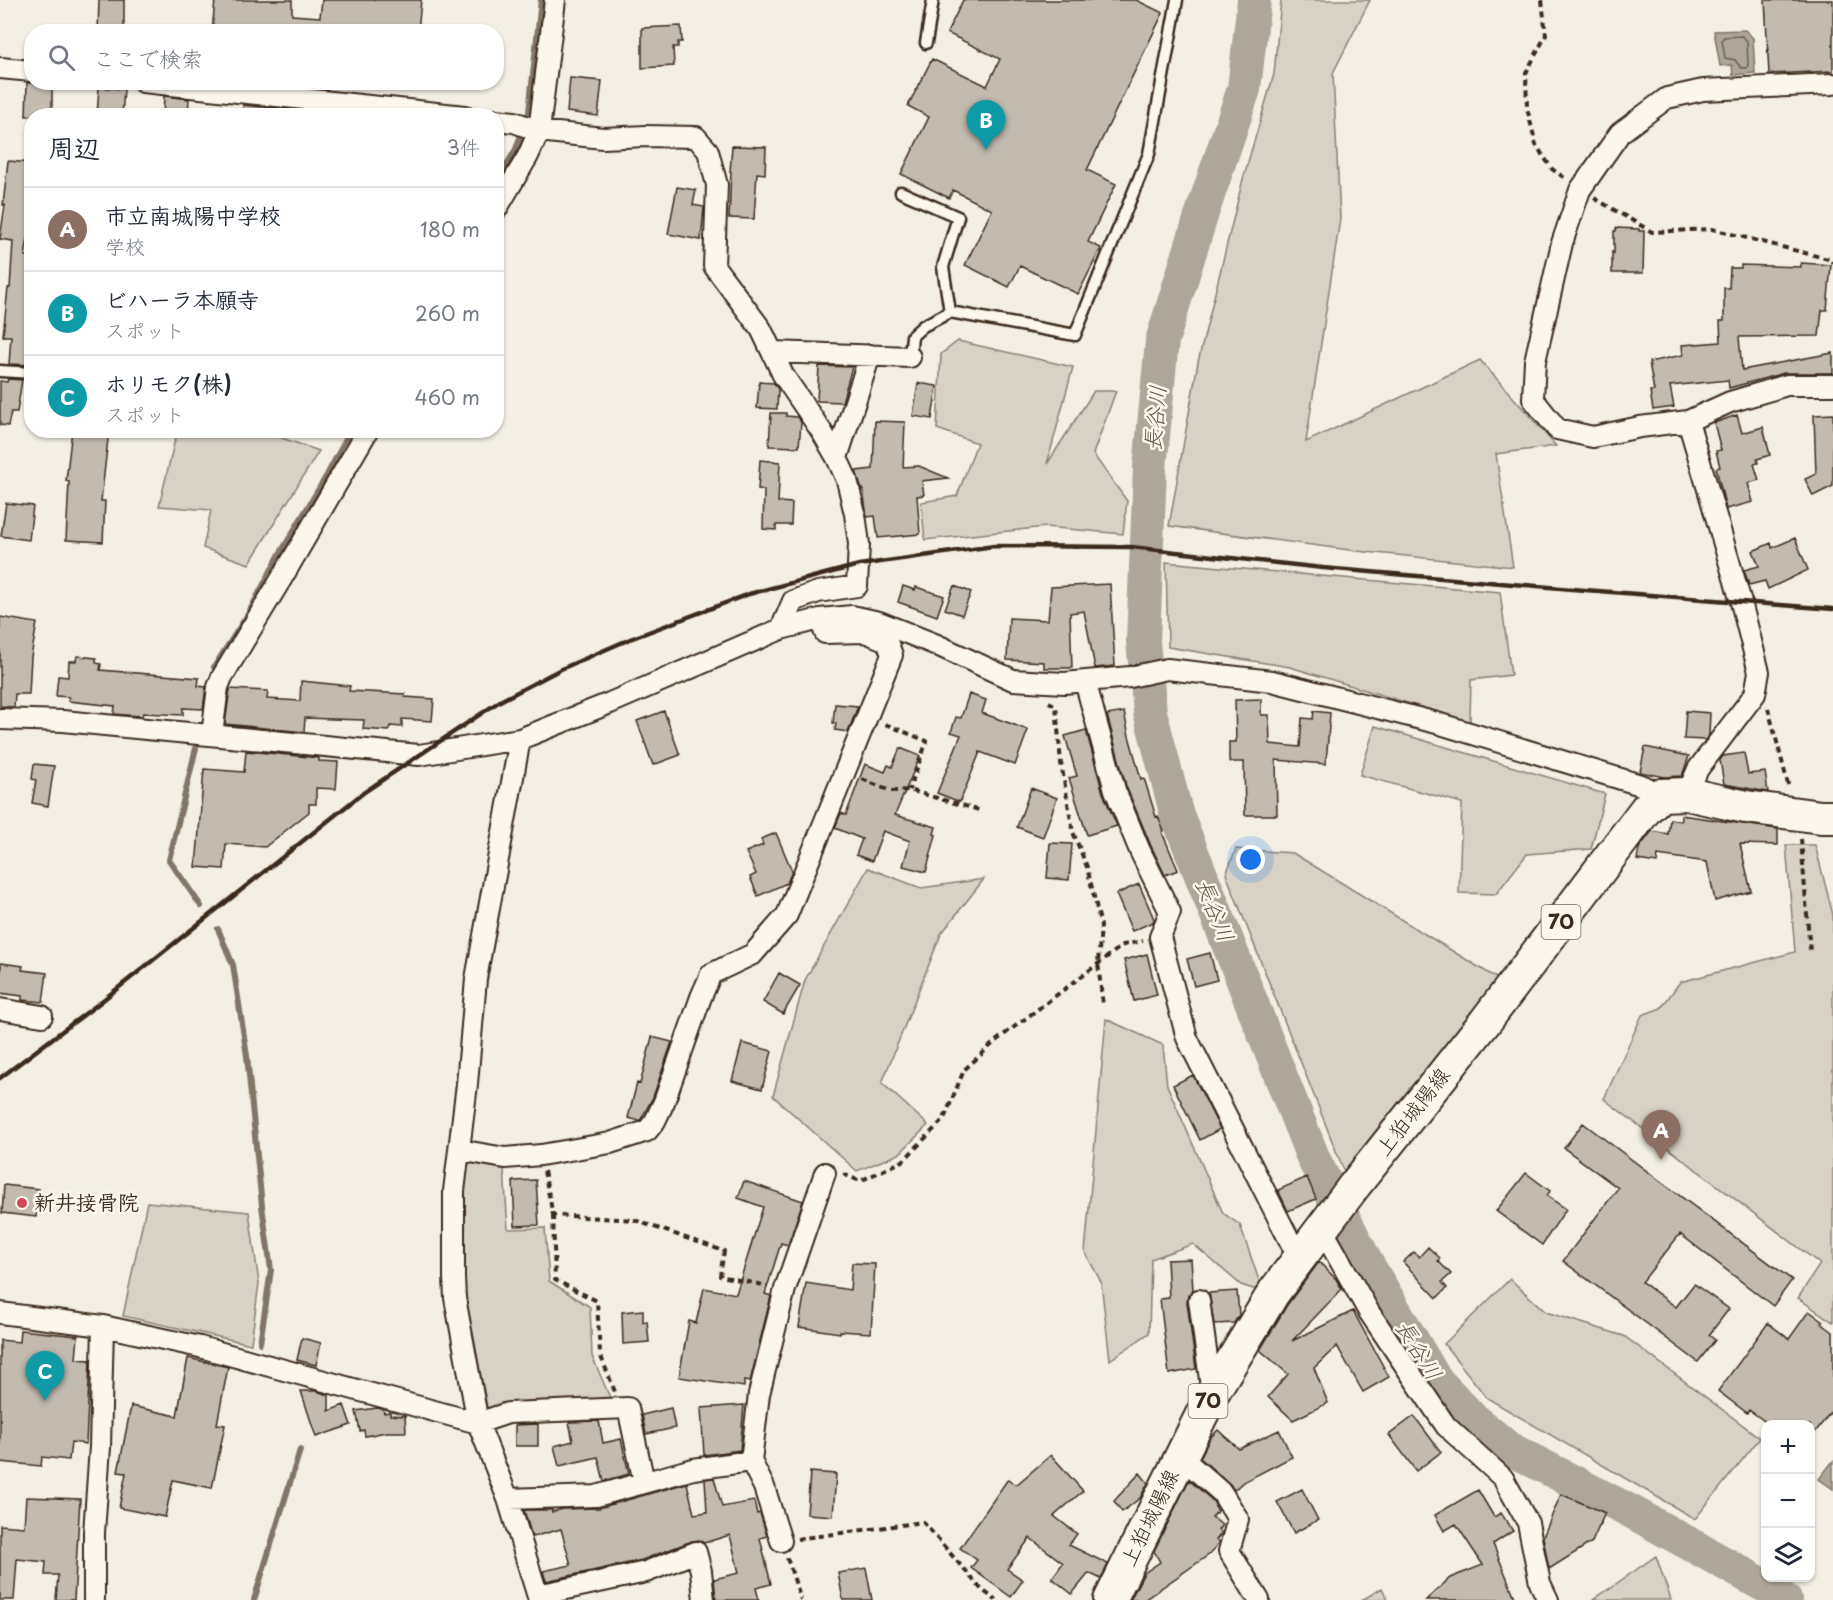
<!DOCTYPE html>
<html lang="ja">
<meta charset="utf-8">
<style>
:root{--surface:#fff;--page:#f2f2f3;--text:#1f2937;--muted:#747a83;--line:#e0e1e3;--accent:#7c3aed}
body{margin:0;font-family:"Playpen Sans","Klee One",sans-serif;background:var(--page);color:var(--text)}
.controls{position:absolute;right:18px;bottom:18px;display:grid;overflow:hidden;border-radius:12px;box-shadow:0 2px 4px #0004}
.controls button{width:54px;height:54px;display:grid;place-items:center;padding:0;border:0;border-bottom:2px solid var(--line);background:var(--surface);color:var(--text);font:30px sans-serif}
.you{position:absolute;left:1251px;top:860px;width:21px;height:21px;margin:-15px;border:4px solid #fff;border-radius:50%;background:#1a73e8;box-shadow:0 0 0 9px #1a73e833}
.badge{display:grid;place-items:center;width:39px;height:39px;border-radius:50%;background:var(--accent);color:#fff;font-size:20px;font-weight:700}
.pin{position:absolute;translate:-50% -50px;filter:drop-shadow(0 2px 3px #0008)}
.pin::after{content:'';position:absolute;top:32px;width:21px;height:18px;background:inherit;clip-path:polygon(0 0,100% 0,50% 100%)}
.list{margin:0;padding:0;list-style:none}
h2{display:flex;justify-content:space-between;align-items:center;height:78px;margin:0;padding:0 24px;font-size:26px}
h2 small{font-size:20px;font-weight:400;color:var(--muted)}
.list li{display:grid;grid-template-columns:39px 1fr auto;gap:18px;align-items:center;box-sizing:border-box;height:84px;padding:0 24px;border-top:2px solid var(--line)}
.list b{display:block;font-size:22px;white-space:nowrap}
.list p{margin:0;font-size:20px;white-space:nowrap;color:var(--muted)}
.list em{font-size:20px;font-style:normal;color:var(--muted)}
.icon{flex:none;width:33px;height:33px;fill:none;stroke:currentColor;stroke-width:2;stroke-linecap:round;stroke-linejoin:round}
.map{position:relative;flex:none;width:1833px;height:1600px;overflow:hidden}
.search{position:absolute;background:var(--surface);box-shadow:0 2px 4px #0004;left:24px;top:24px;width:480px;height:66px;display:flex;align-items:center;gap:15px;box-sizing:border-box;padding:0 21px;border-radius:24px;color:var(--muted);font-size:22px}
.panel{position:absolute;background:var(--surface);box-shadow:0 2px 4px #0004;left:24px;top:108px;width:480px;height:330px;border-radius:24px}
.map>svg:first-child{display:block}
</style>
<div class="map">
<svg width="1833" height="1600" viewBox="0 0 1833 1600">
<rect width="100%" height="100%" fill="#f3efe4"/>
<filter id="ink" filterUnits="userSpaceOnUse"><feTurbulence type="fractalNoise" baseFrequency=".0167" numOctaves="2"/><feDisplacementMap in="SourceGraphic" scale="12" xChannelSelector="R" yChannelSelector="G"/><feConvolveMatrix kernelMatrix="1 2 1 2 8 2 1 2 1" color-interpolation-filters="sRGB"/></filter>
<g filter="url(#ink)">
<path fill="#d8d1c6" stroke="#8a7e72" stroke-width="1.5" d="M1281 0H1370L1333 73 1340 219 1306 442 1480 360 1556 446 1496 454 1513 567 1357 551 1169 526 1198 362 1243 179 1274 74Z
M958 341 1073 367 1047 464 1094 391H1116L1093 454 1127 501 1123 534 1045 527 925 540 921 502 957 496 977 443 937 429 941 354Z
M177 431H262L319 451 249 564 203 548 211 510 159 506Z
M1166 562 1500 592 1511 675 1471 680 1470 722 1290 667 1168 647Z
M1375 726 1605 794 1591 849 1527 854 1496 894 1459 893 1462 803 1360 775Z
M1786 845H1815L1833 915V1322L1798 1298 1820 1264 1604 1099 1642 1015 1661 1008 1680 982 1795 952Z
M1236 849 1293 853 1498 979 1344 1171 1226 874Z
M868 868 921 888 984 879 941 934 882 1083 928 1125 899 1154 857 1171 773 1096 805 980Z
M1106 1019 1163 1045 1167 1085 1223 1213 1240 1225 1263 1292 1241 1285 1193 1244 1151 1259 1149 1333 1110 1360 1101 1282 1085 1252Z
M466 1162 504 1169 508 1229 545 1228 549 1281 590 1307 592 1356 612 1402 488 1412 462 1279Z
M147 1202 249 1212 259 1283 251 1344 123 1316Z
M1510 1279 1546 1312 1624 1336 1760 1438 1695 1519 1487 1398 1444 1344Z
M1656 1556 1671 1600H1593Z
M1382 1588 1388 1600H1362Z"/>
<path fill="#afa69a" stroke="#817468" stroke-width="1.5" d="M1745 30 1753 38 1755 73 1733 75 1732 65 1720 66 1714 31Z
M1833 1461V1489L1819 1479Z"/>
<g fill="none" stroke-linecap="round" stroke-linejoin="round">
<path stroke="#695c50" stroke-width="1.5" d="M1742 36 1747 41 1748 65 1747 68H1741L1735 60 1725 58 1722 40 1724 37Z"/>
<path stroke="#817468" stroke-width="6" d="M496 183 516 149 529 112 541 0
M214 667 248 614 280 554 327 475 351 430
M196 748 169 860 201 906
M218 929 233 965 247 1056 262 1206 271 1270 260 1343
M254 1600 300 1450"/>
<path stroke="#afa69a" stroke-width="34" d="M1254 0 1244 89 1203 210 1162 341 1150 468 1143 642 1150 712 1176 812 1314 1160 1366 1262 1435 1379 1470 1416 1508 1448 1632 1512 1767 1587 1785 1600"/>
</g>
<path fill="#c3bbb0" stroke="#3b2a1e" stroke-width="1.5" d="M99 0H124V32H98Z
M215 0H292V15L320 17 322 0H421L418 32H212Z
M963 0H1136L1163 13 1087 170 1116 184 1088 242 1101 248 1078 294 1020 266 1009 287 965 265 992 210 953 190 949 198 901 174 929 117 908 106 932 59 987 86 1000 59 947 33Z
M1765 0H1833V71L1769 74Z
M681 26 682 42H678V47H673L674 66 642 68V28Z
M570 78 602 81 598 116 567 112Z
M52 82V116H26L27 83Z
M99 87 124 89 122 116H97Z
M164 96 189 99 188 116H163Z
M243 105 299 111V116H242Z
M732 146 766 147 765 174 757 173 754 219 729 218 731 172H730Z
M8 161 32 163V216L25 256H32V365L9 364 11 336H3L8 288H10L13 241 0 239 5 205H3Z
M677 187 696 190 693 205 704 207 701 240 668 234Z
M1616 228 1639 229V231H1644L1643 273H1612V252L1614 253V231H1616Z
M1801 263 1831 265 1827 310H1822L1819 336 1739 337 1742 370 1833 353V373H1784L1729 388 1728 380 1670 386 1674 407 1653 410 1650 391H1654L1649 362 1683 355 1682 345 1721 342 1720 321H1724V288H1729L1730 268H1741V265L1801 267Z
M819 366 852 367 842 402 817 401Z
M8 379 22 380 17 412H11L8 426 0 425V381L7 382Z
M759 382 774 383 778 389 777 409 757 408Z
M918 383 937 386 932 419 913 416Z
M771 413H786V416L797 417 801 422 799 447 769 446Z
M1833 414V486L1813 496 1805 479 1816 474 1814 415Z
M1737 415 1742 433 1763 427 1770 455 1757 459 1758 463 1754 464 1759 480 1748 483 1753 502 1726 509 1716 468 1720 467 1716 451 1721 450 1714 423Z
M875 421 905 422 903 467 919 466 948 478 922 481 924 495 917 496 920 534 878 538 875 516 867 517 863 489 862 490 856 471 873 469Z
M72 430H109L101 501H105L103 542 66 540 69 482 66 481Z
M760 460 780 462 778 502 792 503 791 525H776V530L763 529 764 490 758 489Z
M6 503 33 506 29 540 1 536Z
M1795 538 1808 570 1768 589 1765 581 1749 585 1744 570 1759 566 1753 551 1771 543 1772 548Z
M1110 584 1115 666 1095 668 1084 611 1070 613 1072 668H1044V662L1007 660 1009 618 1048 620 1051 587Z
M903 586 915 590 916 587 944 596 937 616 898 602Z
M954 586 971 592 962 615 945 609Z
M0 617 37 623 31 657 29 694H15L14 707 0 706Z
M77 656 96 658V663L101 664 100 670 199 678 198 686 206 687 203 709 183 708V715L143 713 142 716 126 715 114 714 115 706 68 701 69 697 56 696 58 676 68 677 69 661H76Z
M301 681 350 686 349 691 405 694V697L434 699 432 721 402 719V727L390 726 389 731 363 729 364 720 332 719 305 718 304 732 225 724 230 689 268 691 267 699 300 701Z
M969 694 986 700 982 713 1028 730 1015 765 980 752 960 802 937 793 961 735 951 732 956 717 961 718Z
M1261 699V715H1269L1270 744 1300 747 1302 718 1313 719 1314 711 1330 713 1326 764 1276 760 1277 815H1245L1244 762H1229V742H1236L1235 700Z
M835 704 858 706 848 732 835 730 836 723H833Z
M664 711 680 755 653 765 637 721Z
M1686 711 1710 713 1709 735 1705 740 1684 739Z
M1124 712 1129 736 1141 779 1144 778 1156 817 1158 816 1164 831 1162 832 1178 870 1165 875 1151 846 1126 786 1107 715Z
M1086 730 1103 793 1117 826 1087 835 1069 778 1077 776 1065 736Z
M1645 747 1689 756 1682 776 1665 777 1640 772Z
M900 748 920 756 895 815 936 827 934 834 936 835 926 872 903 866 910 841 883 831 872 861 856 855 862 839 835 828 841 813 846 815 865 764 885 772 888 765 892 767Z
M246 751 319 758V761L338 762 336 789 316 788V804H309V812L265 847 226 844 224 869 196 867 204 769 244 772Z
M1744 753 1748 774 1765 772 1768 792 1724 784 1720 760 1723 756Z
M34 764 54 766 48 806 32 803 36 780 32 779Z
M1031 788 1057 798 1043 837 1017 827Z
M1681 815 1778 829V845L1740 844 1751 891 1715 901 1707 862 1658 855 1657 863 1637 860 1639 848 1652 831 1668 834 1670 819 1681 821Z
M776 833 792 871 787 883 758 896 750 877 756 874 746 852 763 845 761 839Z
M1050 843 1072 844 1069 880 1047 878Z
M1139 884 1154 919 1153 922 1132 931 1116 894Z
M1210 953 1217 980 1194 986 1187 959Z
M1147 954 1157 995 1134 1001 1124 960Z
M1 963 23 966 22 970 47 973 43 1002 22 1000V996L0 993Z
M779 973 800 985 783 1014 763 1002Z
M652 1037 672 1042 653 1097 640 1121 628 1118 637 1083 640 1084Z
M742 1043 772 1051 762 1089 732 1081Z
M1193 1075 1220 1129 1200 1140 1173 1085Z
M1583 1123 1792 1280 1773 1306 1680 1234 1642 1282 1676 1307 1694 1284 1729 1309 1709 1335 1715 1340 1698 1362 1563 1261 1618 1188 1564 1148Z
M1526 1173 1550 1191 1547 1196 1566 1209 1542 1245 1496 1211Z
M1307 1177 1316 1199 1288 1211 1278 1190Z
M536 1180 539 1225 515 1226 513 1181Z
M744 1181 803 1201 788 1245 781 1243 765 1294 771 1296 750 1382 744 1381V1387L679 1377 689 1321 696 1323 704 1288 736 1294 763 1207 738 1198Z
M4 1185 39 1189 36 1217 2 1213Z
M1428 1247 1440 1258 1438 1261 1451 1274 1442 1282 1447 1288 1437 1298 1403 1262 1414 1252 1419 1257Z
M1191 1259 1193 1290 1188 1295 1187 1302 1196 1369 1169 1374 1160 1299 1169 1298 1167 1260Z
M1319 1262 1336 1279 1342 1289 1292 1341 1353 1311 1389 1377 1363 1392 1337 1346 1314 1368 1328 1403 1293 1420 1268 1397 1288 1374 1260 1350 1287 1305Z
M852 1263 875 1264 871 1333 840 1331V1333L799 1327 806 1283 850 1290Z
M1237 1291 1239 1315 1234 1323 1214 1324 1209 1293Z
M643 1310V1322L647 1321 649 1342 623 1344 622 1312Z
M1809 1311 1823 1321 1821 1323 1833 1332V1409L1810 1439V1425H1770L1749 1410 1747 1413 1718 1391 1768 1323 1789 1339Z
M20 1330 78 1336 76 1359 90 1360 86 1444 71 1442 69 1460 42 1457 41 1466 0 1462V1340L19 1342Z
M302 1338 321 1343 316 1365 297 1360Z
M188 1358 228 1367 217 1424 225 1425 212 1488 173 1480 165 1517 119 1508 126 1473 118 1472 131 1406 177 1416Z
M301 1391H316L329 1395V1411L344 1405 351 1425 316 1437Z
M744 1405 740 1450 704 1455 701 1408Z
M377 1408 383 1409 384 1413 390 1412V1415L405 1416 406 1432H386L365 1436 364 1430 360 1431 356 1411Z
M671 1408 675 1428 646 1434 642 1415Z
M1414 1416 1441 1452 1416 1471 1389 1435Z
M599 1421 603 1443 621 1439 629 1474 604 1481 598 1457 559 1466 554 1446 573 1441 569 1422Z
M538 1424V1446H515V1425Z
M1218 1430 1239 1449 1279 1430 1292 1457 1243 1482 1234 1490 1230 1484 1200 1458 1210 1438Z
M1051 1455 1083 1491 1054 1516 1077 1534 1069 1545 1108 1564 1101 1579 1089 1573 1072 1594 1052 1578 1063 1563 1030 1538 1007 1569 1023 1580 1011 1597 971 1568 977 1560 960 1548 1008 1479 1016 1485Z
M810 1472 836 1474 833 1516 807 1514Z
M1140 1473 1148 1483 1140 1498 1122 1512 1114 1501Z
M714 1478 722 1507 754 1501 757 1514 760 1513 767 1536 760 1538 771 1584 756 1588 759 1600H716L714 1579 739 1573 730 1535 704 1543 699 1540 692 1541 642 1560 546 1581 543 1571 571 1565 561 1529 532 1537 524 1510H552V1512L563 1509 599 1508 687 1483 694 1514 707 1512 705 1479Z
M1189 1480 1213 1501 1216 1507H1215L1218 1511 1212 1517 1222 1525 1218 1530 1222 1533 1216 1540 1219 1542 1210 1554 1144 1600H1130L1144 1573 1160 1562 1154 1551Z
M1302 1489 1318 1520 1294 1533 1277 1502Z
M1478 1490 1494 1517 1501 1513 1513 1531 1493 1544 1516 1600H1426L1450 1578 1483 1565 1456 1524 1444 1531 1435 1515Z
M1561 1494 1605 1513 1592 1542 1549 1569 1543 1537Z
M26 1497 80 1499 74 1600H56L58 1575H45L46 1562 17 1559 14 1600H0V1525L24 1527Z
M866 1568 872 1600H843L838 1573Z"/>
<g fill="none" stroke-linecap="round" stroke-linejoin="round">
<defs>
<path id="lane" d="M926 43 933 0
M901 192 958 217 943 267 950 312
M910 357 912 336 923 326 950 312 1075 335 1149 154 1177 0
M0 371 32 373"/>
<path id="street" d="M0 68 32 71
M143 82 465 116
M496 120 514 122 539 131 603 138 646 136 696 137 708 151 717 185 714 266 761 329 783 375 822 432 837 458 847 480 855 514 859 544 857 586 818 592 793 601 781 629
M496 210 528 156 539 131 555 0
M773 352 910 357
M1688 421 1730 402 1787 385H1833
M837 458 870 355
M1085 681 1115 790 1140 851 1170 912 1160 937 1187 1038 1299 1259
M0 719 63 721 419 755 520 739 610 703 781 629 820 619 852 616 879 622 937 645 1013 680 1064 683 1130 677 1167 669 1272 681 1437 723 1644 786 1661 795
M212 735 218 687 222 677 283 576 368 430
M520 739 476 979 467 1084 454 1191V1277L455 1298 478 1423 508 1499 539 1600
M1687 794 1698 769 1755 694 1759 672 1741 602 1688 421 1640 427 1593 437 1557 429 1533 399 1535 361 1562 243 1580 190 1620 133 1667 98 1703 90 1833 84
M0 1009 42 1016
M459 1150 505 1158 541 1155 610 1143 647 1131 655 1121 664 1102 701 997 711 974 753 954 787 915 892 655 887 641 865 632 825 633 820 619
M1322 1229 1369 1312 1446 1426 1503 1478 1528 1523 1540 1583 1548 1600
M1199 1300 1212 1394
M0 1313 103 1326 200 1347 478 1423 508 1413 628 1408 644 1482
M1180 1456 1222 1493 1238 1519 1229 1551 1259 1600
M508 1499 596 1496 693 1469 751 1461
M781 1541 764 1487 751 1461 759 1394 785 1289 825 1173
M538 1595 646 1572 696 1552 701 1571 704 1600
M94 1600V1533L100 1447 103 1326"/>
<path id="primary" d="M1110 1600 1212 1394 1274 1292 1354 1186 1485 1022 1646 809 1661 795 1687 794 1746 807 1821 817H1833"/>
</defs>
<use href="#lane" stroke="#3b2a1e" stroke-width="15"/>
<use href="#street" stroke="#3b2a1e" stroke-width="24"/>
<use href="#primary" stroke="#3b2a1e" stroke-width="36"/>
<path stroke="#3b2a1e" stroke-width="4" stroke-dasharray="6 4.5" stroke-linecap="butt" d="M1542 0 1546 35 1526 73 1527 108 1536 145 1552 169 1566 179
M1594 198 1652 232 1712 229 1832 260 1833 263
M1049 702 1056 706 1061 763 1073 832 1087 867 1101 926 1098 963 1103 1006
M1768 708 1789 788
M885 724 927 741 909 790
M862 779 891 791 909 790 979 810
M1801 839 1810 952
M544 1171 553 1215 634 1220 724 1251 720 1276 768 1286
M843 1174 860 1181 903 1161 944 1119 964 1070 997 1040 1123 945 1143 941
M553 1215 555 1280 597 1301 600 1354 615 1392
M797 1539 923 1522 982 1590 996 1600
M787 1558 801 1600"/>
<use href="#lane" stroke="#fbf7ec" stroke-width="10"/>
<use href="#street" stroke="#fbf7ec" stroke-width="20"/>
<use href="#primary" stroke="#fbf7ec" stroke-width="32"/>
<path stroke="#3b2a1e" stroke-width="4.5" d="M0 1078 98 1004 363 793 500 701 561 669 630 639 749 594 859 565 994 546 1131 547 1323 568 1572 589 1833 609"/>
</g>
</g>
<circle fill="#d1495b" stroke="#fbf7ec" stroke-width="2" cx="22" cy="1203" r="6"/>
<g text-anchor="middle" stroke-width="5" stroke-linejoin="round" paint-order="stroke">
<g fill="#fbf7ec" stroke="#75685c" stroke-width="1.5">
<rect x="1541.5" y="905" width="39" height="34" rx="4.5"/>
<rect x="1188.5" y="1384" width="39" height="34" rx="4.5"/>
</g>
<g font-size="20" font-weight="bold" fill="#3b2a1e">
<text x="1561" y="929">70</text>
<text x="1208" y="1408">70</text>
</g>
<g font-size="21" fill="#3b2a1e" stroke="#fbf7ec">
<text transform="translate(1413 1112) rotate(-52)" y="7">上狛城陽線</text>
<text transform="translate(1150 1518) rotate(-64)" y="7">上狛城陽線</text>
</g>
<g font-size="21" font-weight="bold" fill="#3b2a1e" stroke="#fbf7ec" text-anchor="start">
<text x="34" y="1210">新井接骨院</text>
</g>
<g font-size="22" font-style="italic" fill="#645549" stroke="#fbf7ec">
<text transform="translate(1155 418) rotate(-85)" y="8">長谷川</text>
<text transform="translate(1215 910) rotate(68)" y="8">長谷川</text>
<text transform="translate(1419 1350) rotate(58)" y="8">長谷川</text>
</g>
</g>
</svg>
<div class="controls">
<button>+</button>
<button>−</button>
<button><svg class="icon" aria-label="layers" viewBox="0 0 24 24"><path d="M12 4l9 5-9 5-9-5zM3 14l9 5 9-5"/></svg></button>
</div>
<div class="you"></div>
<div class="pin badge" style="left:1661px;top:1160px;background:#8d6e63">A</div>
<div class="pin badge" style="left:986px;top:150px;background:#0f9aa8">B</div>
<div class="pin badge" style="left:45px;top:1401px;background:#0f9aa8">C</div>
<div class="search"><svg class="icon" aria-label="search" viewBox="0 0 24 24"><circle cx="10" cy="10" r="6"/><path d="M15 15l6 6"/></svg>ここで検索</div>
<section class="panel">
<h2>周辺<small>3件</small></h2>
<ul class="list">
<li><span class="badge" style="background:#8d6e63">A</span><div><b>市立南城陽中学校</b><p>学校</p></div><em>180 m</em></li>
<li><span class="badge" style="background:#0f9aa8">B</span><div><b>ビハーラ本願寺</b><p>スポット</p></div><em>260 m</em></li>
<li><span class="badge" style="background:#0f9aa8">C</span><div><b>ホリモク(株)</b><p>スポット</p></div><em>460 m</em></li>
</ul>
</section>
</div>
